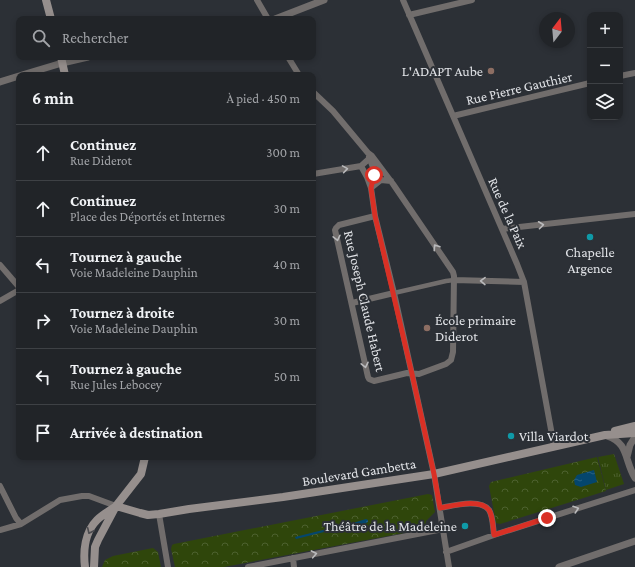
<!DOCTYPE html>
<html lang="fr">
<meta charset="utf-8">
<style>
:root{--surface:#212428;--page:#292c30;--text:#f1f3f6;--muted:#a2a4a8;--line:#3e4145}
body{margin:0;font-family:"Crimson Pro",serif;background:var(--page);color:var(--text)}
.controls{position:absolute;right:12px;top:12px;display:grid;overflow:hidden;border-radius:8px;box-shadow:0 2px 6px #0003}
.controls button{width:36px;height:36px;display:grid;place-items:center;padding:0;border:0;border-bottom:1px solid var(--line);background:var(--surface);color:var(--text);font:20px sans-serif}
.compass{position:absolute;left:539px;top:12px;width:36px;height:36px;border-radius:50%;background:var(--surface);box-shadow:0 2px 6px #0003;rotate:16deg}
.stop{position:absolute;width:12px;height:12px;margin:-9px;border:3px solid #d93025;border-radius:50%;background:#fff}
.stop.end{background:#d93025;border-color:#fff;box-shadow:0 1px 4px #0008}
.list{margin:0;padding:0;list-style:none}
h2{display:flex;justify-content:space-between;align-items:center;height:52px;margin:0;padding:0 16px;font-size:17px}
h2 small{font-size:13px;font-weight:400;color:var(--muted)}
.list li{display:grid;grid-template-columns:26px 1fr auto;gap:12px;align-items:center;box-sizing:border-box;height:56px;padding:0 16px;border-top:1px solid var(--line)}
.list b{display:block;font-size:15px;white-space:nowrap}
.list p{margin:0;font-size:13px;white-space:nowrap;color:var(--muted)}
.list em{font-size:13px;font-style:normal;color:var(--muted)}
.icon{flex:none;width:22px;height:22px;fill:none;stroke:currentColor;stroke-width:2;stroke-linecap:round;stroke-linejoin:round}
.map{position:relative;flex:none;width:635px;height:567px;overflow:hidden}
.search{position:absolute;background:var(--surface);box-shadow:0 2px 6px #0003;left:16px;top:16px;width:300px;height:44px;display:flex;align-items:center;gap:10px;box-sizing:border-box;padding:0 14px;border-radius:8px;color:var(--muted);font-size:15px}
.panel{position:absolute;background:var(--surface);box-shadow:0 2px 6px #0003;left:16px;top:72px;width:300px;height:388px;border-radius:8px}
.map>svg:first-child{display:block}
</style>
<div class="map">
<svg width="635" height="567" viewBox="0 0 635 567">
<defs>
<pattern id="grass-tufts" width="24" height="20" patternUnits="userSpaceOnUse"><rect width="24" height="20" fill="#2f460b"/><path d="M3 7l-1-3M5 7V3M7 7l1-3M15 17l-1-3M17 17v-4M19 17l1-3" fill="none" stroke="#4d612f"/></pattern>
<pattern id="park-crowns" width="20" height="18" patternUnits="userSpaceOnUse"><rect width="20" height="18" fill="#2f460b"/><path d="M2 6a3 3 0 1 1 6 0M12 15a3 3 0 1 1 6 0" fill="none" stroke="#4d612f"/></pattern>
<pattern id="water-ripples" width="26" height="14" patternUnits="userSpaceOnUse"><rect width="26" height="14" fill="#04466d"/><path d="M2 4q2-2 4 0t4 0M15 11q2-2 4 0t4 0" fill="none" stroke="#286182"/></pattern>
</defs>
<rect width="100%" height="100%" fill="#2c3036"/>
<path fill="url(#grass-tufts)" d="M614 454 624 484 606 490 598 457Z"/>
<path fill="url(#park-crowns)" d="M597 457 606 491 500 524 496 523 489 486 491 482Z
M428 494 432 495 435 512 426 521 425 529 224 567H175L171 549 172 545 174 544Z
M153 548 158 552 161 567H102L105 560 113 556Z"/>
<path fill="url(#water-ripples)" d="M594 470 597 482 581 487 575 485 574 480 577 475Z
M366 519 368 520V522L361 526 353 527 343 531H328L296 539 295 537 327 529H343L351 526 353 523Z"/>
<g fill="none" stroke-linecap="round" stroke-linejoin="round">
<path stroke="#716d6c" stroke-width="4.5" d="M394 293 446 281 454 280"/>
<path stroke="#716d6c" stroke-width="6" d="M257 0 268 19
M403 0 517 264 524 282 554 446
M409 15 472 0
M288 57 299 75
M620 76 635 73
M313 92 333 111 368 153 372 156 393 184 453 272 454 276 453 352 451 360 446 364 419 374 407 373 374 381 369 379 368 377 335 230 336 228 339 225 375 216
M453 116 590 83
M369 157 374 170V175L371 188 375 216 394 293 434 474 449 567
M361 166 367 177 371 188
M313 174 361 166 371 157
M371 188 381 180 391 181
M502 229 635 214
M0 265 19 287
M454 280 524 282
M0 301 19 290
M352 303 394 293
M0 486 16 518 21 524
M440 508C452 506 480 498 489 510 493 516 493 528 494 535
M159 514 168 567
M0 530 21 524 60 500 82 496H89L116 506
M446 552 494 535 635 490
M293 558 294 567
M248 567 443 529"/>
<path stroke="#716d6c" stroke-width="7" d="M275 19 324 0
M22 75 62 63 88 57
M0 82 19 76
M607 436C629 443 624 460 635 478
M627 457 630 445 635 437
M559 567 635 541"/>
<path stroke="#968f8d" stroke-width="8" d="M46 0 51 19
M61 57 65 75
M615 431 635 426
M116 506 140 513 148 515 159 514 189 509 283 497 434 474 605 435 635 433
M85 567C83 551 85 532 97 520 102 515 109 511 115 507
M94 567 95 547 98 540 116 506 141 474 145 457"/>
</g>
<defs><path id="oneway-chevron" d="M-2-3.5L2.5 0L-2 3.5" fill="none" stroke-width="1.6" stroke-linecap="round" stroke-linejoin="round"/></defs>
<g stroke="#bababc">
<use href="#oneway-chevron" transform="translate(345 169) rotate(-9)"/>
<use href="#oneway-chevron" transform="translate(541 225) rotate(-7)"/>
<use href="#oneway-chevron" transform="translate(337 238) rotate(77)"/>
<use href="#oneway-chevron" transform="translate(436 247) rotate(-124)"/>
<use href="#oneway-chevron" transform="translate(483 281) rotate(-179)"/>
<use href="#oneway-chevron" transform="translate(365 365) rotate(78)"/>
<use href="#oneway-chevron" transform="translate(576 509) rotate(-18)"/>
<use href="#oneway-chevron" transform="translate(314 554) rotate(-11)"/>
</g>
<use stroke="#4c4c50" href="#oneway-chevron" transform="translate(90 531) rotate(115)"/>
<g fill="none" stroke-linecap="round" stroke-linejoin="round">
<path stroke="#d93025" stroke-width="5" d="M374 175 371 188 375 216 412 374 434 474 440 508C452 506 480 498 489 510 493 516 493 528 494 535L547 518"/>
</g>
<g fill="#8d6e63" stroke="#2c3036" stroke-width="1.5">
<circle cx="491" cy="71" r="4"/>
<circle cx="427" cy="328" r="4"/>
</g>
<g fill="#0f9aa8" stroke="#2c3036" stroke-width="1.5">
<circle cx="590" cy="237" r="4"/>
<circle cx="511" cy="436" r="4"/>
<circle cx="465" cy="526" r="4"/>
</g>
<g text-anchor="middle" stroke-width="4" stroke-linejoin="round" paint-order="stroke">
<g font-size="14" fill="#e1e3e7" stroke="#2c3036" text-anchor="end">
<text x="483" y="76">L'ADAPT Aube</text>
<text x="590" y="257" text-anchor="middle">Chapelle<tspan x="590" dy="16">Argence</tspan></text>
<text x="435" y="325" text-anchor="start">École primaire<tspan x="435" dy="16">Diderot</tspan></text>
<text x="519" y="441" text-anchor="start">Villa Viardot</text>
<text x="457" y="531">Théâtre de la Madeleine</text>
</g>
<g font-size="14" fill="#e1e3e7" stroke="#2c3036">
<text transform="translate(519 88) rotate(-13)" y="5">Rue Pierre Gauthier</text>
<text transform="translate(508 213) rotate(66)" y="5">Rue de la Paix</text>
<text transform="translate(365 301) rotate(77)" y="5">Rue Joseph Claude Habert</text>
<text transform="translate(359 472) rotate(-9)" y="5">Boulevard Gambetta</text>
</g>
</g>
</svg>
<div class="controls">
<button>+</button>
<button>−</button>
<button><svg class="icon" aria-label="layers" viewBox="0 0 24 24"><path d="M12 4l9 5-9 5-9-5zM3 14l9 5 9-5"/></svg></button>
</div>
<svg class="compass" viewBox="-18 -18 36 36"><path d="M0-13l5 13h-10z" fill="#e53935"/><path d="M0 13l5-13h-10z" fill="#a2a4a8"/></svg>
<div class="stop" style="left:374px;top:175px"></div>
<div class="stop end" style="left:547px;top:518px"></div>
<div class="search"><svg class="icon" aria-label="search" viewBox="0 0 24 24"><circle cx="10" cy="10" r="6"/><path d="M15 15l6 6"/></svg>Rechercher</div>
<section class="panel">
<h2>6 min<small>À pied · 450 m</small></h2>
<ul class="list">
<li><svg class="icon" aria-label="ahead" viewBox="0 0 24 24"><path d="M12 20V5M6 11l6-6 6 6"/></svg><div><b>Continuez</b><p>Rue Diderot</p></div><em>300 m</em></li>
<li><svg class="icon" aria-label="ahead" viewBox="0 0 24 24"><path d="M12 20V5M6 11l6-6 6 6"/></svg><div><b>Continuez</b><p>Place des Déportés et Internes</p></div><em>30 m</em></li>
<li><svg class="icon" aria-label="left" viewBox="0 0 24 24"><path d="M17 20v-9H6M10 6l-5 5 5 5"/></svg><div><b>Tournez à gauche</b><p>Voie Madeleine Dauphin</p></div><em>40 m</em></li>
<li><svg class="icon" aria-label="right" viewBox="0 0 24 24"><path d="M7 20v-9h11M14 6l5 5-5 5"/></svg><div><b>Tournez à droite</b><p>Voie Madeleine Dauphin</p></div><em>30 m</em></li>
<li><svg class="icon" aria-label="left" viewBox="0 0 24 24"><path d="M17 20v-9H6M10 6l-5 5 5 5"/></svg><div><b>Tournez à gauche</b><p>Rue Jules Lebocey</p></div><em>50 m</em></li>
<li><svg class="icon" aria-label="arrive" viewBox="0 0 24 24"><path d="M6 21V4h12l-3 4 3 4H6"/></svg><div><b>Arrivée à destination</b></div></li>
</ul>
</section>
</div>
